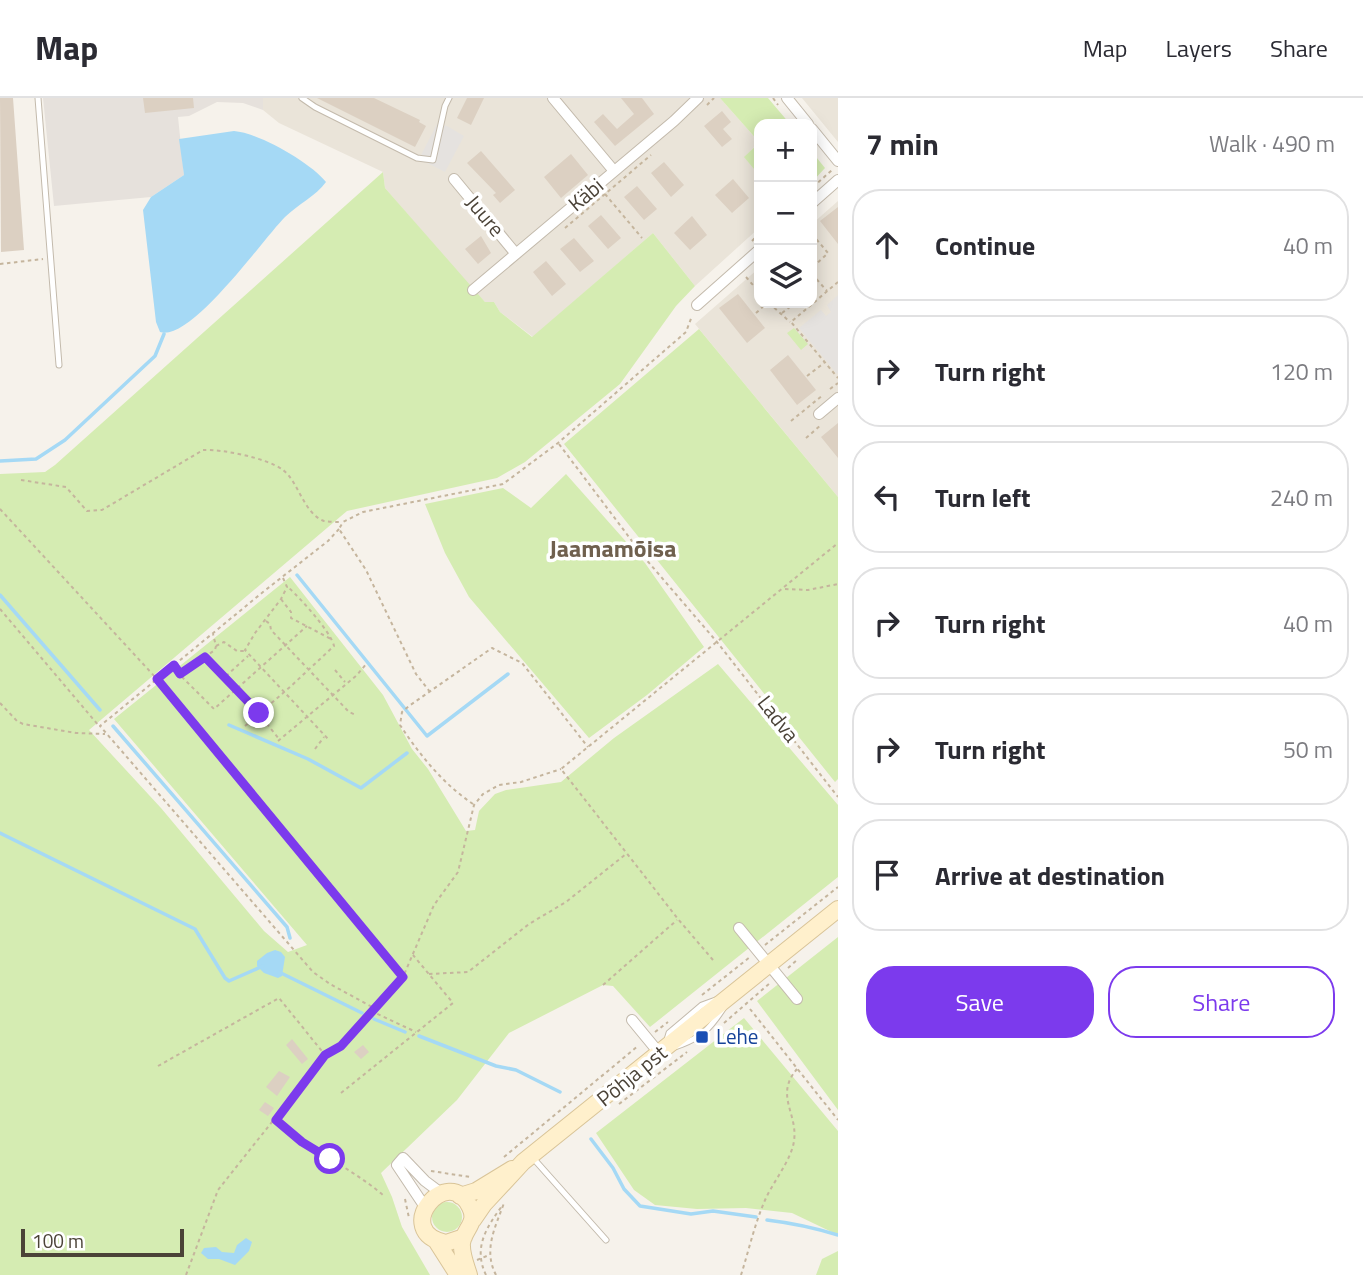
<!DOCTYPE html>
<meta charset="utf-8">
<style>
:root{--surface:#fff;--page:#f7f7f7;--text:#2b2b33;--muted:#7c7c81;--line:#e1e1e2;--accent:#7c3aed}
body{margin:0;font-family:"Titillium Web",sans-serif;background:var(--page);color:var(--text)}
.controls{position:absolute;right:21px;top:21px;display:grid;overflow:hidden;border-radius:14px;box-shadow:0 4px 18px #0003}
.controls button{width:63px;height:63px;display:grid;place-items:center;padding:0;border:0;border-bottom:2px solid var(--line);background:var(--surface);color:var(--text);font:35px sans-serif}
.scale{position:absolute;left:21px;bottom:18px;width:163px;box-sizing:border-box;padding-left:7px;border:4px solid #4b4338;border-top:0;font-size:19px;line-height:24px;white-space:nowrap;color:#4b4338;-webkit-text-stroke:5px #fff;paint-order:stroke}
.stop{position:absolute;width:21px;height:21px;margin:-16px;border:5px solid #7c3aed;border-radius:50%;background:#fff}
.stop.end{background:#7c3aed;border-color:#fff;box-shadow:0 2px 7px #0008}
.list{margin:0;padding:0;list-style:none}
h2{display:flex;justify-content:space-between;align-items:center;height:91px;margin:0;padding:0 28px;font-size:30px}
h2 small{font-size:23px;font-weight:400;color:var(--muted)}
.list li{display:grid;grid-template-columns:46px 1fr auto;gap:21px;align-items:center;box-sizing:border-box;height:112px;margin:0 14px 14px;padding:0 14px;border:2px solid var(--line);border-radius:28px}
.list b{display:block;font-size:26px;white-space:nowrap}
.list em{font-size:23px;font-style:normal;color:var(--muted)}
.actions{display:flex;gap:14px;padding:21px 28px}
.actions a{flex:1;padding:16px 0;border:2px solid var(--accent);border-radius:28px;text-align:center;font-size:24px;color:var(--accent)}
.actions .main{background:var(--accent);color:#fff}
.icon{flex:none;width:38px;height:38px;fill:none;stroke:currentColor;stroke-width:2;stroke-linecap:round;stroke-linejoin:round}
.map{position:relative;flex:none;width:838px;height:1177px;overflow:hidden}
header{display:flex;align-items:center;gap:42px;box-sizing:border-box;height:98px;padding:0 35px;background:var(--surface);border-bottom:2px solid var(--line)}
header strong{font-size:33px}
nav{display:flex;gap:38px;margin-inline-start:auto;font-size:24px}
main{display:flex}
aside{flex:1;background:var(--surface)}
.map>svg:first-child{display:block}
</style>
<header>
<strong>Map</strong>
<nav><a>Map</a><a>Layers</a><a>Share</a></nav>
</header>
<main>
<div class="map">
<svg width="838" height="1177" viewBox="0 0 838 1177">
<rect width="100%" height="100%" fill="#f6f2eb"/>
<path fill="#eae4d9" d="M263 0H720L759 44 745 59 759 77V130L695 188 653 135 533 239 500 214 494 204H485L466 184 385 90 383 74 279 25 263 12Z
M802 0H838V44Z
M838 103V399L695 226 759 170V205H812V126Z"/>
<path fill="#e6e1dc" d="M43 0H263V12L243 5 217 4 189 18 178 19 184 77 151 99 54 108Z"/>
<path fill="#d5ecb2" d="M720 0H768L790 26H759V44Z
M759 45V77L744 59Z
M812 54 825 70 812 84Z
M383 74 385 90 485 204H494L500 214 532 239 653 135 695 188 676 208 620 286 525 364 497 380 347 413 89 632 161 710 264 833 288 854 307 847 114 621 290 479 383 597 412 651 428 671 466 733 475 732 479 713 495 696 506 692 561 684 614 640 718 566 838 707V779L650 929 613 888 603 887 509 935 457 1002 381 1075 392 1099 402 1129 430 1177H0V376L45 374 55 367Z
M794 230 808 246 801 252 787 235Z
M699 231 838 399V681L835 684 564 346Z
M566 376 645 465 704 549 647 597 589 640 469 499 445 455 425 406 503 390 531 410Z
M838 839V1012L757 903Z
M744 920 838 1033V1137L792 1115 746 1110 697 1111 655 1107 634 1092 596 1035Z
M432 1119a15 15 0 1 1 30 0a15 15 0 1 1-30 0Z
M838 1153V1177H816L822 1161Z"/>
<path fill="#e5e2df" d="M437 26 447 28 464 38 445 74 419 61Z
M838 197V275L837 276 799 230 821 212 826 218 831 214 827 207Z"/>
<path fill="#a5d9f5" d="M234 33C259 35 310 64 326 84 316 98 297 107 285 119 264 140 190 245 160 234L156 224 143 112 151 99 184 77 179 41Z
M275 852 281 854 285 859 282 878 278 880 264 875 257 868V863L267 855Z
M246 1140 252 1144 249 1153 235 1167 219 1161H208L201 1155 204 1150 216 1149 222 1154 234 1155 237 1147Z"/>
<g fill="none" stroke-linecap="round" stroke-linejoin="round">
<path stroke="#a5d9f5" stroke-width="3.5" d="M0 363 36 361 65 342 155 258 164 236
M297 477 427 638 508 576
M0 497 100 612
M229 627 308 661 361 690 407 655
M113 628 287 829 290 840
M0 735 195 831 225 880 229 883 263 868
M279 874 362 915
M374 921 405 934
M419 938 496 968 516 972 560 994
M591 1041 613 1070 624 1091 640 1108 691 1116 713 1113 756 1119
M767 1122C792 1125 815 1130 838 1137"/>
</g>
<path fill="#dcd0c2" d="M0 0H13L24 152 1 154Z
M143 0H193L194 10 145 15Z
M317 0H374L420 22 419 24 426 28 415 49Z
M467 0H484L471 27 457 20Z
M621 0H642L654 16 615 48 594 24 603 16 617 31 634 16Z
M722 13 731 24 723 31 732 41 722 49 704 28Z
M481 53 515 92 500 105 493 97 496 95 467 65Z
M571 56 588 77 561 100 544 79Z
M664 64 684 87 671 99 651 75Z
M733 81 749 100 732 115 715 97Z
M637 88 657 111 644 122 624 99Z
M838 109V146L820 123Z
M601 117 621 140 608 151 588 128Z
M692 118 707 137 690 152 674 135Z
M481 138 491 155 478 166 465 151Z
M574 140 594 163 580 174 560 151Z
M546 163 566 186 552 198 533 174Z
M738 196 765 230 747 245 719 210Z
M788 257 816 292 797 307 770 272Z
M838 325V360L821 339Z
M292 941 308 961 302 966 286 947Z
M363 947 369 954 361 961 354 954Z
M279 973 290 979 277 998 266 989Z
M265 1004 274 1010 268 1018 259 1012Z"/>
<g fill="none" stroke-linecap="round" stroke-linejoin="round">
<defs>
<path id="lane" d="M38 0 59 267
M302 0 315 9 417 60 433 62 445 8 449 0
M732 896C713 929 702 943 664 952L669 935 702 907Z
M533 1060 606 1142"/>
<path id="street" d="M553 0 614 73
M787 0 808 26
M812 31 838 63
M454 81 516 156
M812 105 838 82
M473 192 674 23 698 0
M697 207 759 152
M819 316 838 300
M739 830 797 901
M632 922 660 956
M425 1109 397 1067 403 1060 425 1083 441 1095"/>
<path id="secondary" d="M460 1098 476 1093 512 1071
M473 1122 484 1106 523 1064 838 811
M464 1139 446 1145C390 1134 448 1063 470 1109 478 1125 464 1131 462 1145 461 1156 466 1167 469 1177
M435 1141 458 1177"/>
</defs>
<use href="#lane" stroke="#c3baac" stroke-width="7"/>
<use href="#street" stroke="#c3baac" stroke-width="12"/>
<use href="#secondary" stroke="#d9c498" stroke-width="18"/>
<path stroke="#c5b59d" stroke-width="2" stroke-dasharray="3.5 3.5" stroke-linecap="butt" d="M773 0 778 7
M707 7 714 0
M813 89 832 72
M605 96 642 140
M565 130 651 57
M812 136 828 155 812 170
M752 143 759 136
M0 166 43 161
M812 176 827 193
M746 179 759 194
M838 184 791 224 838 280
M769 205 790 224
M803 205 807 210
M756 215 767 205
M782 215 795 205
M807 278 824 265
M830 291 838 285
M791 323 823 297
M806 340 821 327
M559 346 644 459 717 544 838 699
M21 382 66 389 87 413 102 412 203 352C222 351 267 360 283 372 299 384 303 415 324 423 329 424 336 424 341 424
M0 411 157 581 402 878
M339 431 328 443 263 494 100 628 313 874 330 886 374 910
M283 480 287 489 281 501 255 535 245 552 329 642
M785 491 808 492 838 486
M281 501 291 514V520L331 541
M0 511 99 628
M266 523 270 526 271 532 349 614 356 617
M216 548 224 544 237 553H245
M205 559 255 611 279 641
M174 567 183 580 214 611 307 528
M335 572 345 584
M181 575 215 552 216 548 213 536
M226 578 248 558
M430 594 416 576 366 472 339 431 343 424 363 414 503 386 558 345 686 234 692 218
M0 605 17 623 23 626 76 635 105 636
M245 628 290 589 334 548C331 534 300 500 289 490
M278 643 357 577 367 565
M315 651 324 639
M473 706C443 686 419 656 400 627L402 614 409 608 492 550 522 565 588 649
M765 847 838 789
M713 862 678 821 561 671 838 445
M788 870 797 862
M429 876 468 874 529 826 566 804 626 756
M603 887 677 822
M702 897 750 859
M750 911 838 1022
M371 913 416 934
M724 925 770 885
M655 934 668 924
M158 968 279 900 325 957
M341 995 453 905 413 857
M619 1006 687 954
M277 1022C309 1052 350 1069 383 1097
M504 1059 638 948
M431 1073 470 1079
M405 1101 409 1120
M477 1162 489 1157
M186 1177 218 1092 325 957 341 948 403 879 434 807 458 774 474 707 483 696 499 687 521 684 561 671
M486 1177C473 1150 486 1130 502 1108
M496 1177C483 1152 495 1130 504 1105
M741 1177C749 1152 755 1124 766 1100 774 1083 788 1066 793 1048 801 1017 773 999 797 971"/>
<use href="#lane" stroke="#fff" stroke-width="5"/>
<use href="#street" stroke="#fff" stroke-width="10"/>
<use href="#secondary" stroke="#fff0cc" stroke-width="16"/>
</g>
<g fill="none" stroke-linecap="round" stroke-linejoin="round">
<path stroke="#7c3aed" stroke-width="9" d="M259 615 205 559 180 576 174 567 157 581 403 879 341 948 325 957 276 1022 302 1044 330 1061"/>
</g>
<rect fill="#1a4fb4" stroke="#fff" stroke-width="2.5" x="695" y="932" width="14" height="14" rx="3.5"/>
<g text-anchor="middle" stroke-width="7" stroke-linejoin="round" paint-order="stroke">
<g font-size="21" fill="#4b4338" stroke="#fff">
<text transform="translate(586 97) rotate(-40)" y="7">Käbi</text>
<text transform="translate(485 118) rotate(50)" y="7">Juure</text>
<text transform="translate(778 621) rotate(52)" y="7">Ladva</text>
<text transform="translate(632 978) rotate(-39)" y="7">Põhja pst</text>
</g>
<g font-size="21" fill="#164399" stroke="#fff" text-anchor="start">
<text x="716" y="946">Lehe</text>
</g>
<g font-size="24" font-weight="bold" fill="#6f604e" stroke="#fff">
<text x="613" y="459">Jaamamõisa</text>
</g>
</g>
</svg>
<div class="controls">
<button>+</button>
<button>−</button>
<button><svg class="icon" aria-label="layers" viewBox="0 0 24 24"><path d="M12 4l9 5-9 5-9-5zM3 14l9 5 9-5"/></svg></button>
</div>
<div class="scale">100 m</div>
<div class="stop" style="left:330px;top:1061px"></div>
<div class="stop end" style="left:259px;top:615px"></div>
</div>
<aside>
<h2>7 min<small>Walk · 490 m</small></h2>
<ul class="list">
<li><svg class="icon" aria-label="ahead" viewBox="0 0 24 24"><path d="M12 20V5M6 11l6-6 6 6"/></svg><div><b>Continue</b></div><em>40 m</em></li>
<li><svg class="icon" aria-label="right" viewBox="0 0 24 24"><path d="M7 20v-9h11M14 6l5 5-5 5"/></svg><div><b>Turn right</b></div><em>120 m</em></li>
<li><svg class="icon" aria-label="left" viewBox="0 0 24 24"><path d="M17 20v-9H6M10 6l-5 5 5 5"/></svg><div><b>Turn left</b></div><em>240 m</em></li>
<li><svg class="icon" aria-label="right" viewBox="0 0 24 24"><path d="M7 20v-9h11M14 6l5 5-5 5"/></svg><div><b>Turn right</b></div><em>40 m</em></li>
<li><svg class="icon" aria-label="right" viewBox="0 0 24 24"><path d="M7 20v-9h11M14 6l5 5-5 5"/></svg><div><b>Turn right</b></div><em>50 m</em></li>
<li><svg class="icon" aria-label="arrive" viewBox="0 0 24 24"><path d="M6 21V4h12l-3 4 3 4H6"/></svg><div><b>Arrive at destination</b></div></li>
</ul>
<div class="actions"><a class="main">Save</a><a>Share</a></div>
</aside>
</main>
